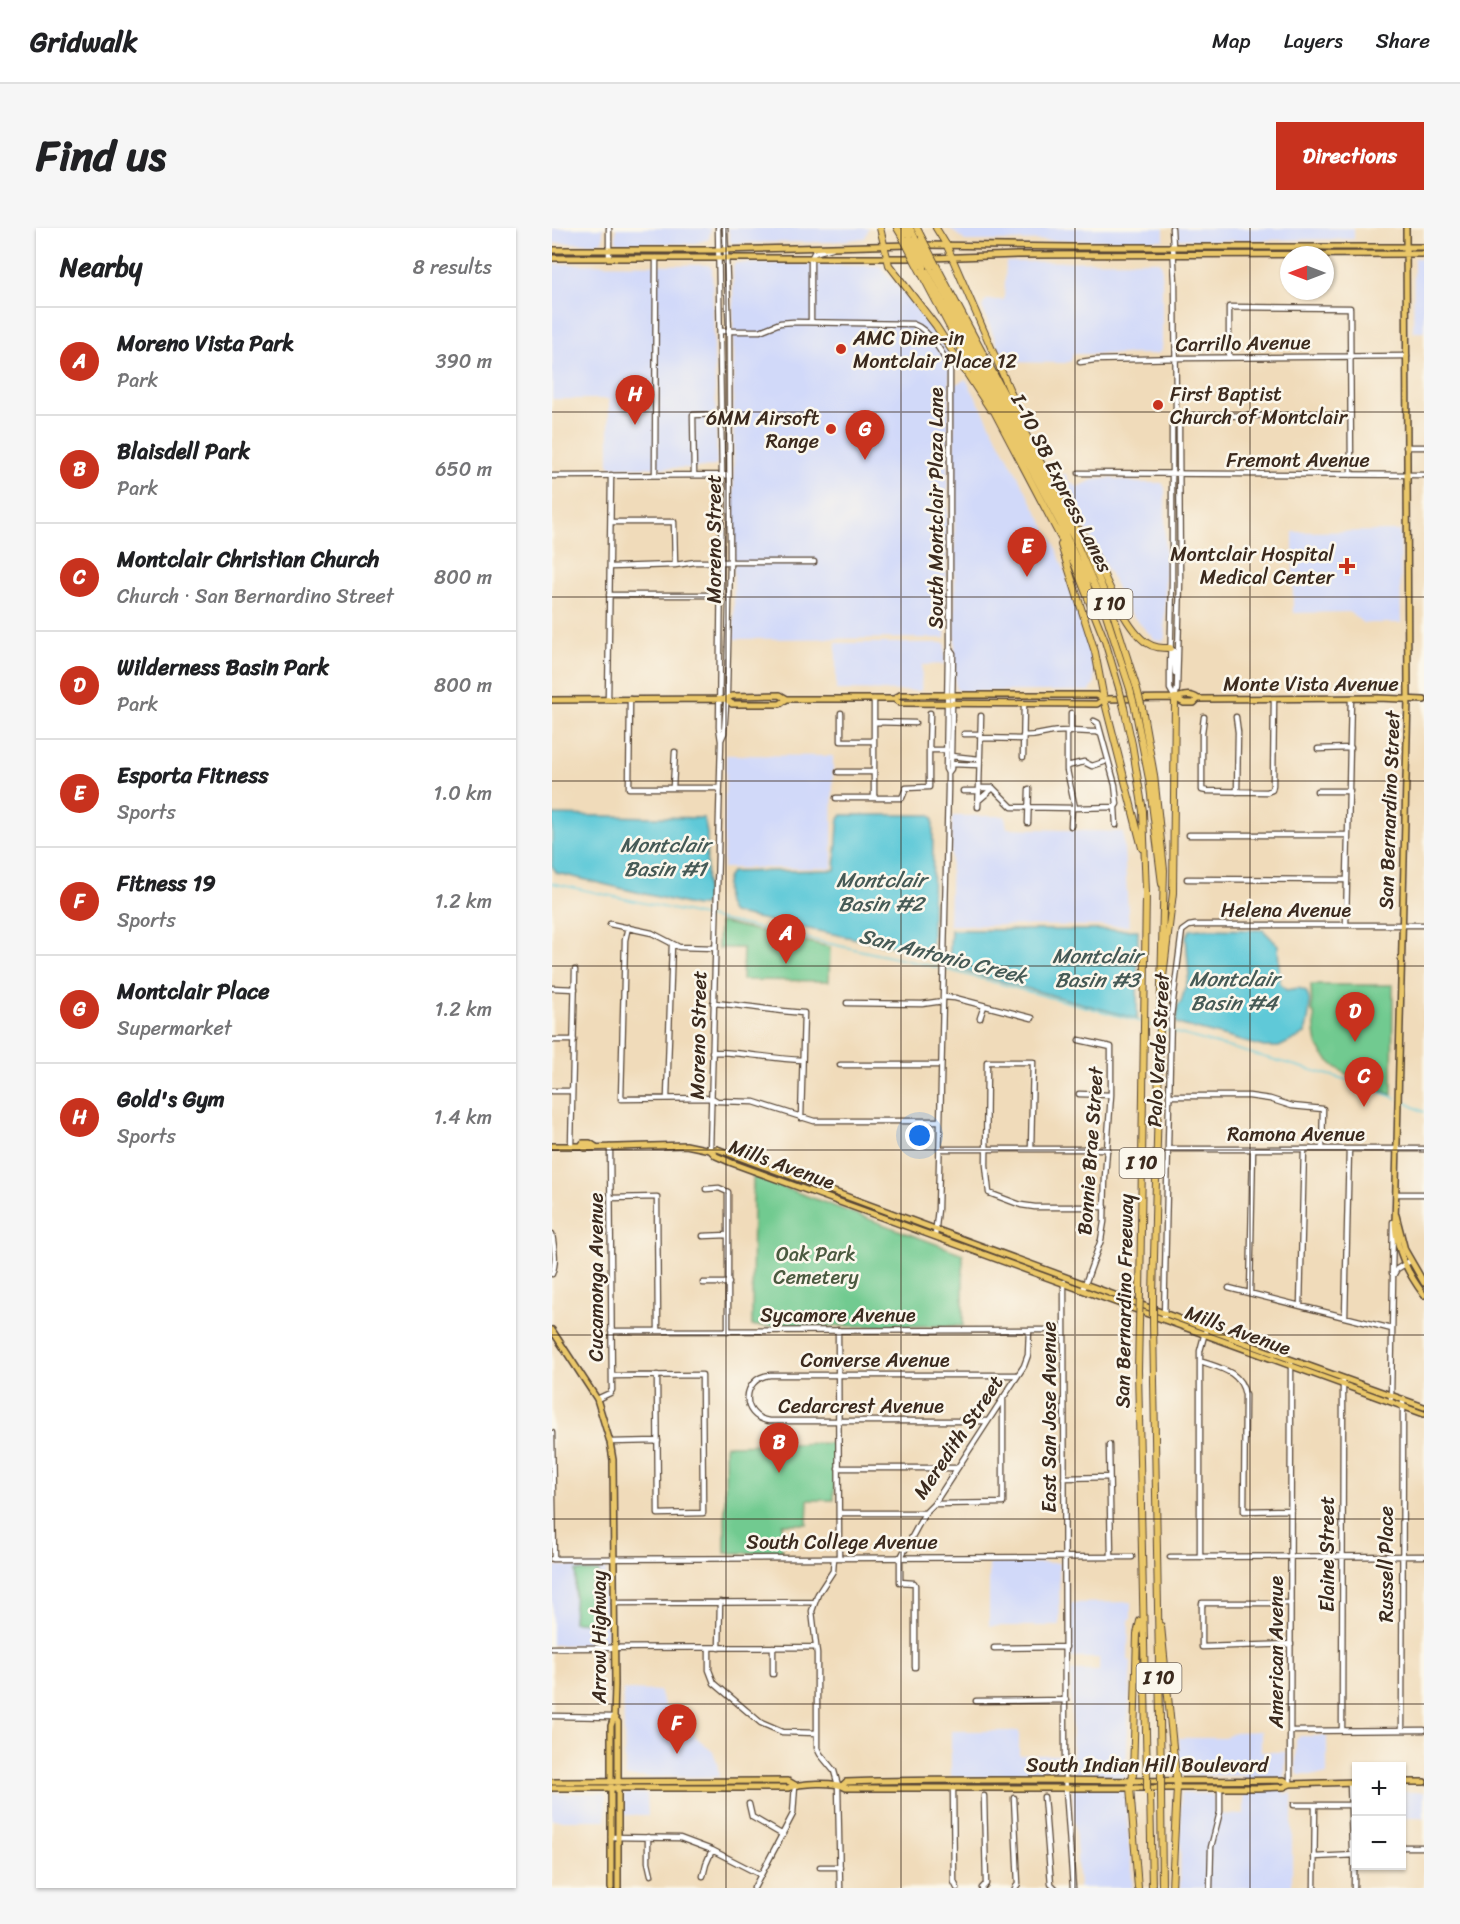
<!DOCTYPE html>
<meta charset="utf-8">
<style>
:root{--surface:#fff;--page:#f6f6f6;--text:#202124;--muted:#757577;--line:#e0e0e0;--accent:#c8321e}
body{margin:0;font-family:Sriracha,sans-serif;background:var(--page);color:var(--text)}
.controls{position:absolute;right:18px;bottom:18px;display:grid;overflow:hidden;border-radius:0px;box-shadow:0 2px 4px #0004}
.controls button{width:54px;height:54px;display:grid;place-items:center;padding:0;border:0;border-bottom:2px solid var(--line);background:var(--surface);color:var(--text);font:30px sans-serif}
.compass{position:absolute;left:728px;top:18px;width:54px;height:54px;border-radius:50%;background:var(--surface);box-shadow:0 2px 4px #0004;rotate:270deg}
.you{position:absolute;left:368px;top:908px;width:21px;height:21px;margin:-15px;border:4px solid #fff;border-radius:50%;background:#1a73e8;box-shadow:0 0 0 9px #1a73e833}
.badge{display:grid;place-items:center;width:39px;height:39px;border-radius:50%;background:var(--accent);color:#fff;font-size:20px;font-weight:700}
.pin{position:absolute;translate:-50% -50px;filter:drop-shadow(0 2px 3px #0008)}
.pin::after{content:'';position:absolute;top:32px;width:21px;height:18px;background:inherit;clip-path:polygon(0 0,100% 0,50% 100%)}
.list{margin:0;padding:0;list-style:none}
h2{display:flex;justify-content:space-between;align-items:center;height:78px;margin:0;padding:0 24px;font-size:26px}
h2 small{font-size:20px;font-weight:400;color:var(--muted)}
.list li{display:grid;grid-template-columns:39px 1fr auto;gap:18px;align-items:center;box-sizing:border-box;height:108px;padding:0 24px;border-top:2px solid var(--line)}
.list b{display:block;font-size:22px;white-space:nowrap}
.list p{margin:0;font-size:20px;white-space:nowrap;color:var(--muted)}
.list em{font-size:20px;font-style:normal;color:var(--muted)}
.map{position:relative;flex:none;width:872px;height:1660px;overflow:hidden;border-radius:0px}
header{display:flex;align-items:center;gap:36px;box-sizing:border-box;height:84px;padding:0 30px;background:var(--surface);border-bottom:2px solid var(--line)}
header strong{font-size:28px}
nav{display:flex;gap:33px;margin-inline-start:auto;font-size:21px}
.intro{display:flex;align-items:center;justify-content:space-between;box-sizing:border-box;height:144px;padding:0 36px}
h1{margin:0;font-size:42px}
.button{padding:15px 27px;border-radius:0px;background:var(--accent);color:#fff;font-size:21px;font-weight:700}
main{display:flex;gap:36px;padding:0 36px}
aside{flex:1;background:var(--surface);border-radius:0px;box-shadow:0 2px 4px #0004}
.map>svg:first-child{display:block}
</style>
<header>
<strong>Gridwalk</strong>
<nav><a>Map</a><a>Layers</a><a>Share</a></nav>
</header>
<div class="intro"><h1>Find us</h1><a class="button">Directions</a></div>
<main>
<aside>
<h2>Nearby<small>8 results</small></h2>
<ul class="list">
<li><span class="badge">A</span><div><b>Moreno Vista Park</b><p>Park</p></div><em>390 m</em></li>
<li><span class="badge">B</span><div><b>Blaisdell Park</b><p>Park</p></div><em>650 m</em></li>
<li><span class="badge">C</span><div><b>Montclair Christian Church</b><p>Church · San Bernardino Street</p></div><em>800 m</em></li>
<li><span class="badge">D</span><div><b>Wilderness Basin Park</b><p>Park</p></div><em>800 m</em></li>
<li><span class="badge">E</span><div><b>Esporta Fitness</b><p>Sports</p></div><em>1.0 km</em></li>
<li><span class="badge">F</span><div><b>Fitness 19</b><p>Sports</p></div><em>1.2 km</em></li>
<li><span class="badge">G</span><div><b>Montclair Place</b><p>Supermarket</p></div><em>1.2 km</em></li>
<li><span class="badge">H</span><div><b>Gold's Gym</b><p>Sports</p></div><em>1.4 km</em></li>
</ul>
</aside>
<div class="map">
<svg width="872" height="1660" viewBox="0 0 872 1660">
<rect width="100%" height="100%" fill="#fbf7ec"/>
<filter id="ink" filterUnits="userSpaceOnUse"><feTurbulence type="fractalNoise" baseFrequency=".0167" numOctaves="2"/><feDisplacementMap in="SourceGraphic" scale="12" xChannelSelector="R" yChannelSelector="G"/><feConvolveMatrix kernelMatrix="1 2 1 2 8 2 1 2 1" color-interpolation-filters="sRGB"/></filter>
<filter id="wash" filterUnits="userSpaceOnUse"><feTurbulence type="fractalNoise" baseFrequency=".008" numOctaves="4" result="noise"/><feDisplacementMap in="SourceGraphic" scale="24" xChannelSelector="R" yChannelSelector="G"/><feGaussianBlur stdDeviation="1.35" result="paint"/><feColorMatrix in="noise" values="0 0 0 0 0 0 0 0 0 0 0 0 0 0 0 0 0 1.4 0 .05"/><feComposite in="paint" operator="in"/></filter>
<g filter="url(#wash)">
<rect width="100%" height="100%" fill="#f0dbba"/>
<path fill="#d1d9f9" d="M0 0H51V12L45 15H0Z
M64 0H159L157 11 140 16 66 15 64 12Z
M176 0H317L313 10 278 14 180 15 178 13Z
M397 0H612V12L413 13Z
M625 0H802V11L640 13V11H625Z
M862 30H872V104H861Z
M607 33 610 37V122L605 126H521L519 133 513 135 452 134 430 79 434 72H452L454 34Z
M183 35 328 38 365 81 398 126 393 410 182 411 181 39Z
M0 36 156 37 160 40 164 196 165 236 163 238 139 240 60 239 57 237V172L55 171H0Z
M414 151 503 317 527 382 538 423 543 455 538 463H408L403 460 402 157Z
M514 246 517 254 526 259 541 252 560 250 586 255H610L613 260V410L611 413 602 411 578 385 508 250 507 247Z
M848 303 849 395H811L797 384 741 385V304Z
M284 415H393V436L370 437 369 463 284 462Z
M174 527 281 528 280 640H171Z
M400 588H453L455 600 571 604 577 698 397 697Z
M437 1335H507L508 1398H437Z
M0 1338H51L54 1341 55 1417H0Z
M579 1374V1391L577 1392 576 1432 579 1433 573 1567 581 1660H527L521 1568 519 1443H547V1430H519V1375Z
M71 1462 107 1463 112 1476 121 1488 161 1524 165 1534 167 1549H75L73 1547Z
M399 1503H467V1527H507L506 1545 503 1549H399Z
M709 1503V1524H734L732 1566 740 1565V1660H628L629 1565 659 1566 662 1569 663 1586 692 1587V1548L627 1547V1510H673L682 1504Z
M748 1508H775V1547H747L744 1544V1511Z
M850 1564H872V1590H850Z
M0 1565H51L54 1568V1592H0Z
M75 1565H95L96 1587H71V1568Z"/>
<path fill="#71ca90" stroke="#567a57" stroke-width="1.5" d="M167 694 278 719 277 753 190 752 191 720H166Z
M759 757H841L840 867C815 856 779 845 766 818 762 808 763 795 762 785L760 784Z
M201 948 411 1026V1098H200Z
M282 1215V1272H256L255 1296H230V1325H173V1217Z
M24 1343 47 1344 44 1395 21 1394Z"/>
<path fill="#5ec9d8" stroke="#4c7a7b" stroke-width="1.5" d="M0 587 152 590 155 605 154 673 151 677 143 678 5 645 0 638Z
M290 587H377L381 590 380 711 379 719 368 724 180 685C172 676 171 653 179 644L283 642 286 598 287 591Z
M649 701 711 702 726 717 728 756 734 762 747 760 754 763C761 777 756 791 753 806L727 819H712L626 796 624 794 626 777 629 774 637 747 634 709 638 702Z
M399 702H586L585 791 397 739Z"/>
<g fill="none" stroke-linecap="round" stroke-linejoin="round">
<path stroke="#5ec9d8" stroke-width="1.5" d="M0 655 389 740
M393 741 589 794
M593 796 606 799
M610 801 799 853 844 870
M849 872 872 884"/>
</g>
</g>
<g filter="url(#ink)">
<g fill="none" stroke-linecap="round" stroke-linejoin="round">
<defs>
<path id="minor" d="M620 0 623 54 624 188 627 197V208L628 353 625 461 623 470
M57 29V0
M259 94V31L262 25 280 20
M168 103H208L228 95 241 94 361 96C378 102 392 127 398 142V421L396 425 394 541 396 545V560L386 981 383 1008
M677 129V79L798 80 799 247
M528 134 543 132 631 130 855 128
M624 188 798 187
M854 219H872
M527 245 872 247
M103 247 104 30
M142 247 141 187 169 186
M0 248 177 247
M59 294H122L123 337
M59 339 123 337 143 334H262
M57 367H169
M618 420 622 423 623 445
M623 470 618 461V444L620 354V197L624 188
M78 471 77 560H167
M56 472 59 247
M289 485V513H322V471
M378 485 377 522H395
M519 485V504
M429 488 427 560H441
M652 489 650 505V562L655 563 715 564 720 562 721 557 722 471
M684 489 686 504 685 564
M542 493 546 495 549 506
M322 494 363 495
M515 504V542L523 580
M412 506H429
M429 510 471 511
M169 512 172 505 175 463 178 334 177 104 173 0
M766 521 799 520
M399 528 427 531
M471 529 472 476
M399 536 427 537
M515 538 532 534 540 538 552 534
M286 544H322V513
M396 545 399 541V528L401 425 398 421
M121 559 123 524
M441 560 460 579 523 580 563 579 565 576 563 557 549 506 545 504C529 504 510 501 495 505 487 507 481 508 471 508
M411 563H427
M765 563H798
M284 570H322V544
M322 570H350L354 560 377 559V522
M427 572 441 560
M426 579 427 560
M563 579 564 597
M476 595 477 561
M519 598 520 580
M637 607H796
M635 651 795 652
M58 696 100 705 127 719 163 720
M794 696 799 470
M76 699 73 712 69 871 160 870 165 873 202 874 262 893H388
M0 760 23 761
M391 769 403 770 480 790
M161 775C192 777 221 783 252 785L249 890
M295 775 370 776 391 773
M428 790 432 778
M0 812H22
M527 812 559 819V867L553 949 552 994 549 1012 532 1059
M160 824C191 824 220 831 250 832
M288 837H389
M0 863H20
M527 866 559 867
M617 868H697L718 871 740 878 771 881 770 921
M115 870 120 716
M19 918 23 742
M387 921H556
M479 921 481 834H435L434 937 437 965 469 977 483 979H553
M616 921H872
M158 922 169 513 167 499 170 248 166 0
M154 961 167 960 176 964V1102
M844 966H872
M59 970 105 969 106 1103
M0 1006C2 1019 5 1033 0 1046
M151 1008 176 1007
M840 1045 841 994
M512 1054 513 1547 521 1660
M151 1055H177
M677 1060 840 1101
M698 1065 701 921
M748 1078 752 921
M793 1089 797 921
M612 1091 619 788 630 703 637 698 643 697H872
M286 1102 287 1330
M59 1103 512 1102
M648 1133C668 1140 689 1143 693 1167L692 1283 739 1282
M60 1148 150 1147 151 1285 106 1286 105 1147
M839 1170 841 1048 845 1041 858 1033
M45 1171 58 1165 60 1162 58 919
M435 1193H217C188 1189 189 1150 218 1147H466
M0 1205 2 1331
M58 1214 106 1213
M557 1217 559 1329
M286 1240H404
M512 1250 557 1249
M382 1276 451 1275V1169
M287 1285H373
M348 1329V1354L362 1355 363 1357V1439
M349 1329 373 1285 382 1276 472 1138 476 1127 477 1102
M618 1329 872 1328
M648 1329V1123L653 1104
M282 1330 281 1343 266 1366 260 1383 265 1426V1520L268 1526 282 1543 286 1557 288 1660
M0 1331 580 1329
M62 1375 262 1374
M739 1416 650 1419V1375H739
M221 1419V1446
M0 1420 263 1419
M157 1420V1442L162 1455 209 1495 230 1504 265 1505
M167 1420 168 1374
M442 1420 514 1419
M424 1473 514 1472
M0 1488 62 1489
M790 1502 791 1154
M850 1502 851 1171
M739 1503 872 1502
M798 1555 800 1623 803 1625
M738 1556 739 1135
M401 1560 402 1654 405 1660
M492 1569 499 1656 503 1660
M462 1570 466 1656 463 1660
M197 1576 200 1589 231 1607
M742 1577H798
M59 1609 128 1610 160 1622 209 1647
M96 1609V1634L99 1647
M850 1619H872
M762 1629 804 1627
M268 1639H288
M151 1648 154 1636 160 1622
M202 1660 241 1586 243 1557
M430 1660 434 1656 432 1568
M658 1660 659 1619 668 1584V1560
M762 1660 763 1577
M802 1660 803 1554"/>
<path id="major" d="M854 0 856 470 843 996C845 1024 855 1044 872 1067
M373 17 522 19H872
M0 22H167L357 17
M0 30H363
M379 30 465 27 872 26
M623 470 632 475H642L646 471
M174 471 180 476H228L235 471
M342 471 348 475 545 476 552 471
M0 472 174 471 180 468 228 467 235 471H342L348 467H545L552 471 623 470C631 468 639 465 646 471L826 470 872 472
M0 918H29L32 920 134 917 158 922 165 921 715 1123 872 1179
M29 918 31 915H38L44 919
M158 922 164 928 180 935 872 1186
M844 987 853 1022 872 1055
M0 1102 45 1171 58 1214 61 1232 63 1457 62 1489 59 1498V1660
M62 1489 66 1494V1660
M0 1554 236 1553 243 1557
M850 1554H872
M291 1557 294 1554C440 1549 586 1555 732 1552L738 1556
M0 1560H236C247 1555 284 1553 294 1560H705L732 1559 738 1556 804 1554"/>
<path id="highway" d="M328 0 337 37 384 98 438 181
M345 0 351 10
M352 0 357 10
M358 0 363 10
M365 0 370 10
M384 0 395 18 471 193
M366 39 522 335 553 413 567 460
M372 39 508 295 534 352 539 371
M379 39 522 310 551 377 578 461
M385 39 532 316 561 385 585 461
M528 302 536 312C549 338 571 400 595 415 602 420 610 420 618 420
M509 317 543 424 552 471 590 620
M572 480 580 516 591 583 594 665 588 1066
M583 480 597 551 610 656
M590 480 602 547 612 642 601 1068
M611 749 621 665 623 470
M587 1093 586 1142 595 1550
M601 1096 609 1549
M609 1398 625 1559 620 1660
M609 1563 610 1660
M598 1564 600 1660
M586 1660 578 1559 581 1547 585 1406 588 1393"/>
</defs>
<use href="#minor" stroke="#564535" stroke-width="7"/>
<use href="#major" stroke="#564535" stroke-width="8"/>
<use href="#highway" stroke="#564535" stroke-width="8"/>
<use href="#minor" stroke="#fff" stroke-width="4.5"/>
<use href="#major" stroke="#eac769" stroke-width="5"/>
<use href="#highway" stroke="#eac769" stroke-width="6"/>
<defs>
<path id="highway-bridge" d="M351 10 366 39
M357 10 372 39
M363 10 379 39
M370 10 385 39
M567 460 572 480
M578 461 583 480
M585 461 590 480
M587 1093 588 1066
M601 1096V1068
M609 1549V1563
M595 1550V1564"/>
</defs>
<use href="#highway-bridge" stroke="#564535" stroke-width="8" stroke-linecap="butt"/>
<use href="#highway-bridge" stroke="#eac769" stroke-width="6"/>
</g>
</g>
<path fill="none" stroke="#3b2a1e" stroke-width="1.5" stroke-opacity="0.55" d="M174 0V1660M349 0V1660M523 0V1660M698 0V1660M0 184H872M0 369H872M0 553H872M0 738H872M0 922H872M0 1107H872M0 1291H872M0 1476H872"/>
<g fill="#c8321e" stroke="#fbf7ec" stroke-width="2">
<circle cx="289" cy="121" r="6"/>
<circle cx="606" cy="177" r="6"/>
<circle cx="279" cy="201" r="6"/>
<path d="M792 329h6v6h6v6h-6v6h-6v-6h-6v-6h6z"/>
</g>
<g text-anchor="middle" stroke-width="5" stroke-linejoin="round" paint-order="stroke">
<g fill="#fbf7ec" stroke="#75685c" stroke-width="1.5">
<rect x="535.5" y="361" width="45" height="30" rx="4.5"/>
<rect x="567.5" y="920" width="45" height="30" rx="4.5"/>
<rect x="584.5" y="1435" width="45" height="30" rx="4.5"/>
</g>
<g font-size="18" font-weight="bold" fill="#3b2a1e">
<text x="558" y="382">I 10</text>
<text x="590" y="941">I 10</text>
<text x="607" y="1456">I 10</text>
</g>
<g font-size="20" fill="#3b2a1e" stroke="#fbf7ec" text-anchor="start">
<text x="301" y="117">AMC Dine-in<tspan x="301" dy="23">Montclair Place 12</tspan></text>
<text x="618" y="173">First Baptist<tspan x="618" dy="23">Church of Montclair</tspan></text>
<text x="267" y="197" text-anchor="end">6MM Airsoft<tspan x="267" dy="23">Range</tspan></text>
<text x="782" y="333" text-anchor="end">Montclair Hospital<tspan x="782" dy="23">Medical Center</tspan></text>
</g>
<g font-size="20" fill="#3b2a1e" stroke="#fbf7ec">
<text transform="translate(691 115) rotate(-1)" y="7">Carrillo Avenue</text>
<text x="746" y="239">Fremont Avenue</text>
<text transform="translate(510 255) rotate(63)" y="7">I-10 SB Express Lanes</text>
<text transform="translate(384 280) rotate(-90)" y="7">South Montclair Plaza Lane</text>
<text transform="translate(162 311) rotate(-90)" y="7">Moreno Street</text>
<text x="759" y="463">Monte Vista Avenue</text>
<text transform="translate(837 582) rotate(-88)" y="7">San Bernardino Street</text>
<text x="734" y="689">Helena Avenue</text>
<text transform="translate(146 807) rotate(-89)" y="7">Moreno Street</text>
<text transform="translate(606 822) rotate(-87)" y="7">Palo Verde Street</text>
<text x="744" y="913">Ramona Avenue</text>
<text transform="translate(538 923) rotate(-86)" y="7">Bonnie Brae Street</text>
<text transform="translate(230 936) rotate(20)" y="7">Mills Avenue</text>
<text transform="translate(44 1049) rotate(-90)" y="7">Cucamonga Avenue</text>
<text transform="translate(572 1073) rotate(-89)" y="7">San Bernardino Freeway</text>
<text x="286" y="1094">Sycamore Avenue</text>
<text transform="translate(686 1102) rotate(20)" y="7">Mills Avenue</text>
<text x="323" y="1139">Converse Avenue</text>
<text x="309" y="1185">Cedarcrest Avenue</text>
<text transform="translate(497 1189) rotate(-90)" y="7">East San Jose Avenue</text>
<text transform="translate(406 1209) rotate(-56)" y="7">Meredith Street</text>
<text x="290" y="1321">South College Avenue</text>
<text transform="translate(775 1326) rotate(-90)" y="7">Elaine Street</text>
<text transform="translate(834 1336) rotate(-90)" y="7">Russell Place</text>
<text transform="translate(47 1409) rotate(-90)" y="7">Arrow Highway</text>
<text transform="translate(724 1424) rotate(-90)" y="7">American Avenue</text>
<text x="595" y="1544">South Indian Hill Boulevard</text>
</g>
<g font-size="20" fill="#4b5a40" stroke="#fbf7ec">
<text x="264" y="1033">Oak Park<tspan x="264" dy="23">Cemetery</tspan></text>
</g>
<g font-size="21" font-style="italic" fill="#465a56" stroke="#fbf7ec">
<text x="113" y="624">Montclair<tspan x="113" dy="24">Basin #1</tspan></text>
<text x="329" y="659">Montclair<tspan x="329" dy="24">Basin #2</tspan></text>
<text transform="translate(391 728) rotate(14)" y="7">San Antonio Creek</text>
<text x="545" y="735">Montclair<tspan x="545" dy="24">Basin #3</tspan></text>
<text x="682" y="758">Montclair<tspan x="682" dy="24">Basin #4</tspan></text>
</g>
</g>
</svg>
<div class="controls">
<button>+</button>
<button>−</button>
</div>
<svg class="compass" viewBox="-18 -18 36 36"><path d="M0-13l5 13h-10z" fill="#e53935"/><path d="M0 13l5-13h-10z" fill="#757577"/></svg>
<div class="you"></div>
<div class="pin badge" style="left:234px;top:736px">A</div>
<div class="pin badge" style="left:227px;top:1245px">B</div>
<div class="pin badge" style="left:812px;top:879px">C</div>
<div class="pin badge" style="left:803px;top:814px">D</div>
<div class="pin badge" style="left:475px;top:349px">E</div>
<div class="pin badge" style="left:125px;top:1526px">F</div>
<div class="pin badge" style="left:313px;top:232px">G</div>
<div class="pin badge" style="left:83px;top:197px">H</div>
</div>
</main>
